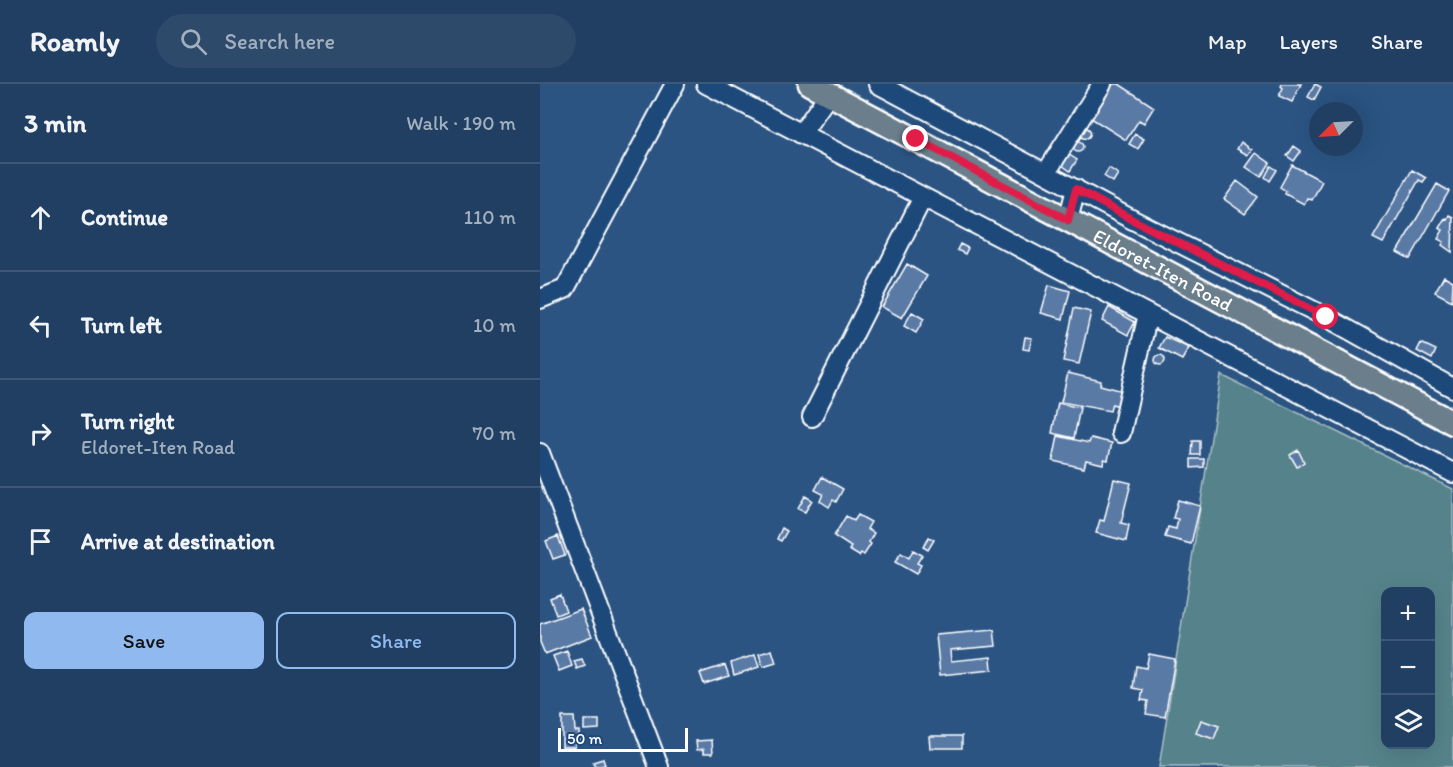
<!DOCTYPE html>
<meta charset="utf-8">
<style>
:root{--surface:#203f62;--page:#2d4a6b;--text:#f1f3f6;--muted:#a2afbe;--line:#3d5877;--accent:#90b9f0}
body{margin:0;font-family:Itim,sans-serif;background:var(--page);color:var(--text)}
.controls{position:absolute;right:18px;bottom:18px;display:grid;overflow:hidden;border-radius:12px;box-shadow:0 6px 24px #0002}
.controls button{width:54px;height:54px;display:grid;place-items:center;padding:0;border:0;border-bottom:2px solid var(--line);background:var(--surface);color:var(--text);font:30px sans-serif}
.compass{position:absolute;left:769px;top:18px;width:54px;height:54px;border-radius:50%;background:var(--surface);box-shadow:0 6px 24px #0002;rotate:246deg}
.scale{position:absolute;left:18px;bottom:15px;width:130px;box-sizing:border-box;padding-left:6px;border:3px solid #fff;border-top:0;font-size:16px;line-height:21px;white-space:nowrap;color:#fff;-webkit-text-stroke:4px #1f4a7a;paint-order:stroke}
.stop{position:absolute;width:18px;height:18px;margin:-14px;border:4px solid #e11d48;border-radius:50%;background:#fff}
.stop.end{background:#e11d48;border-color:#fff;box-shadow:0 2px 6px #0008}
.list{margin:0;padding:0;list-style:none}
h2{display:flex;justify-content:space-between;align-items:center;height:78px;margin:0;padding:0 24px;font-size:26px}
h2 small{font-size:20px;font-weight:400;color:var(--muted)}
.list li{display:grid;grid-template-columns:39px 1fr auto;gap:18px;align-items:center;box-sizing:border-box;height:108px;padding:0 24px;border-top:2px solid var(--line)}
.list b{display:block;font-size:22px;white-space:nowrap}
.list p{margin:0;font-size:20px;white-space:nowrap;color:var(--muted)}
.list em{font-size:20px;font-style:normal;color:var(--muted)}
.actions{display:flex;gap:12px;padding:18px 24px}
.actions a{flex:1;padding:14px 0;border:2px solid var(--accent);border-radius:12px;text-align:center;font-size:21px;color:var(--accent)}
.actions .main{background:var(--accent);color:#111}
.icon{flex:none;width:33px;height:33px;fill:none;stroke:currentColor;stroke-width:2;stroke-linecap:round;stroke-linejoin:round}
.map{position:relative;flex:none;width:913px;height:683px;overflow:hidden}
header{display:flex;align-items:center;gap:36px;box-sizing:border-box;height:84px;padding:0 30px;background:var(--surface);border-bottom:2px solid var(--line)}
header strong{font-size:28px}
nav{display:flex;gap:33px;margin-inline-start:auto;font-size:21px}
.search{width:420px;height:54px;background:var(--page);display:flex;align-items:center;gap:15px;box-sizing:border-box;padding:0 21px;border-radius:33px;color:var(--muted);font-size:22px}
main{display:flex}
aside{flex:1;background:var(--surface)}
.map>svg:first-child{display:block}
</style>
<header>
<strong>Roamly</strong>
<div class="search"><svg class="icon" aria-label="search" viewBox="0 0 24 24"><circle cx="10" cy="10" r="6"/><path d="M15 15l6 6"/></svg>Search here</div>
<nav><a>Map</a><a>Layers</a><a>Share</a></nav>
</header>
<main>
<aside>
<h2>3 min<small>Walk · 190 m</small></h2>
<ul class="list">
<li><svg class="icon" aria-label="ahead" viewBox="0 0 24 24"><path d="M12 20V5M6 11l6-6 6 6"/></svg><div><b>Continue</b></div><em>110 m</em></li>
<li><svg class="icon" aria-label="left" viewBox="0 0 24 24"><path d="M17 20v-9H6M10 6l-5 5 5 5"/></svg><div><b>Turn left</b></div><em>10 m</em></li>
<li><svg class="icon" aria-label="right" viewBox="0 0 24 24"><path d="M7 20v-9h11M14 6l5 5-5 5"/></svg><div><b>Turn right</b><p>Eldoret-Iten Road</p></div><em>70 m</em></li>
<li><svg class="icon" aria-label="arrive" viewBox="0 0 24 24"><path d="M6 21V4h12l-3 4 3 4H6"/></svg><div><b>Arrive at destination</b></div></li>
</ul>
<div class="actions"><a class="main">Save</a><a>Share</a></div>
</aside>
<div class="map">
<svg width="913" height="683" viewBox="0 0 913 683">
<rect width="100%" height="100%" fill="#2b5483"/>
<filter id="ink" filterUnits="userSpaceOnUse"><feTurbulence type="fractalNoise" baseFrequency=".0167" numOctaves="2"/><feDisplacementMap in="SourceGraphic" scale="12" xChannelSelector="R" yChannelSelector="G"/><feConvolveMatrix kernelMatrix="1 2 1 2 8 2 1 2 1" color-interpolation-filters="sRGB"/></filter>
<g filter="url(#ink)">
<path fill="#57838b" stroke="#abc1c5" stroke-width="1.5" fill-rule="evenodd" d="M681 291 913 405V683H619ZM846 508H890V660H846Z"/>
<path fill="#5a7aa6" stroke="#fff" stroke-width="1.5" d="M573 0H579L614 23 604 39 599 36 586 56 551 34Z
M742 0H761L752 18 739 12 743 4 741 2Z
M775 0 781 3 774 16 768 13Z
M539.5 49a5.5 5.5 0 1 1 11 0a5.5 5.5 0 1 1-11 0Z
M595 50 604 55 598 65 589 60Z
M701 58 712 66 708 71 697 65Z
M533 63a5 5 0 1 1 10 0a5 5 0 1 1-10 0Z
M754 62 761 67 754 77 747 72Z
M716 69 730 79 721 93 706 83Z
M528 70 537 76 530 87 522 81Z
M752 81 782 97 772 116 767 114 764 120 745 110 746 107 740 103Z
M731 82 737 86 730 97 725 93Z
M569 84 578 90 573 98 564 92Z
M872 86 886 94 883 98 879 96 843 159 833 154Z
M697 97 718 113 705 130 684 115Z
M897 100 909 107 870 175 857 168Z
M909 131 913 133 912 168 902 161 904 158 898 155 903 146 899 144 905 134 907 135Z
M420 160 428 164 425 170 417 166Z
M367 180 387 192 362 234 342 223Z
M904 192 913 197 912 217 895 208Z
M509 201 530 207 523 235 501 229Z
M569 223 595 238 588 251 562 237Z
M534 224 551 228 539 280 523 277Z
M372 228 384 235 376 249 364 242Z
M485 253 492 254 489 266 483 265Z
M625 253 649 264 642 276 619 264Z
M881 259 896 266 892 275 877 267Z
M615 276a5 5 0 1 1 10 0a5 5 0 1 1-10 0Z
M528 289 561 297 560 301 583 307 579 322 572 320 570 327 521 318Z
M518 319 540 324 534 354 512 349Z
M518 352 549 359 551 354 572 359 568 376 564 375 563 380 546 376 544 384 513 377Z
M653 357H660V371H652Z
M758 366 764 378 757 383 750 371Z
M651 375H664V383L651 384Z
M282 393 303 405 296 418 293 416 289 423 280 417 283 410 275 406Z
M574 395 591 399 581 439 589 441 586 457 556 449 560 436 564 437Z
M265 412 272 416 265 428 258 425Z
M638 416 660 422 651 460 625 453 628 443 636 445 638 435 633 434Z
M318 431 331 438 327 445 334 449 329 458 331 460 324 471 321 469 319 472 309 466 311 463 294 452 306 432 314 437Z
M242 444 247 447 241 457 237 455Z
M18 452 25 471 13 475 6 457Z
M389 453 394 456 388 466 383 463Z
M373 466 382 471 377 479 381 481 376 490 355 478 361 469 369 474Z
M20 510 26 527 16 531 10 514Z
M41 525 52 552 5 570 0 558V540Z
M454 546 456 562 410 566 411 577 451 573 452 586 400 591 396 551Z
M232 566 236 579 223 583 219 570Z
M27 567 32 582 19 587 13 572Z
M609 570 635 575 625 633 606 630 608 617 601 616 603 606 593 604 596 582 606 584Z
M215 571 219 583 194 591 191 579Z
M42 575 45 582 37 585 34 577Z
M185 581 189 592 164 600 160 589Z
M22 633H34L35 647H39V658H35V663H22Z
M44 636H59V645L44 646Z
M661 636 679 642 674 655 656 649Z
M389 652H422V664H390Z
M172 656 173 669H164V665L157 666 156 657Z
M63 675 65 681 55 683 53 678Z"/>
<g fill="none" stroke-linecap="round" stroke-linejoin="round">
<defs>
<path id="minor" d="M166 0 913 389
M338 0 593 136 786 233 913 304
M261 50 289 10
M506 89 562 0
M528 136 536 105
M0 215 25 205 135 0
M272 333 383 113
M581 349 608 230
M0 369 119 683"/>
<g id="major">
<path id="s1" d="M270 0 913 339"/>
</g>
</defs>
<use href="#minor" stroke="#fff" stroke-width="22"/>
<use href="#major" stroke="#fff" stroke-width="27"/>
<use href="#minor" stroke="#1f4a7a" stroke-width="18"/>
<use href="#major" stroke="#6b7e8b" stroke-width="22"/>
</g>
</g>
<g fill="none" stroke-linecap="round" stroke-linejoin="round" filter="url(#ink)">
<path stroke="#e11d48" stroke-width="8" d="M376 55 528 136 536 105 593 136 786 233"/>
</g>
<g text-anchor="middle" stroke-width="6" stroke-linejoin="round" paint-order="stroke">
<g font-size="20" fill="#fff" stroke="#1f4a7a">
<text dy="7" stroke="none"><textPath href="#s1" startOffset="399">Eldoret-Iten Road</textPath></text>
</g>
</g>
</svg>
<div class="controls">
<button>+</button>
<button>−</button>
<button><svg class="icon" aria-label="layers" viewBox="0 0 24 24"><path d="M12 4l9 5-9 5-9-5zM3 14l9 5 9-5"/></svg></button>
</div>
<svg class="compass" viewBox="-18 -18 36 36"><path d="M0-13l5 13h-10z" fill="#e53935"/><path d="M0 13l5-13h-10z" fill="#a2afbe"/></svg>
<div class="scale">50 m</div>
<div class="stop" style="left:786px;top:233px"></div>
<div class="stop end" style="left:376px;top:55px"></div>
</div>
</main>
